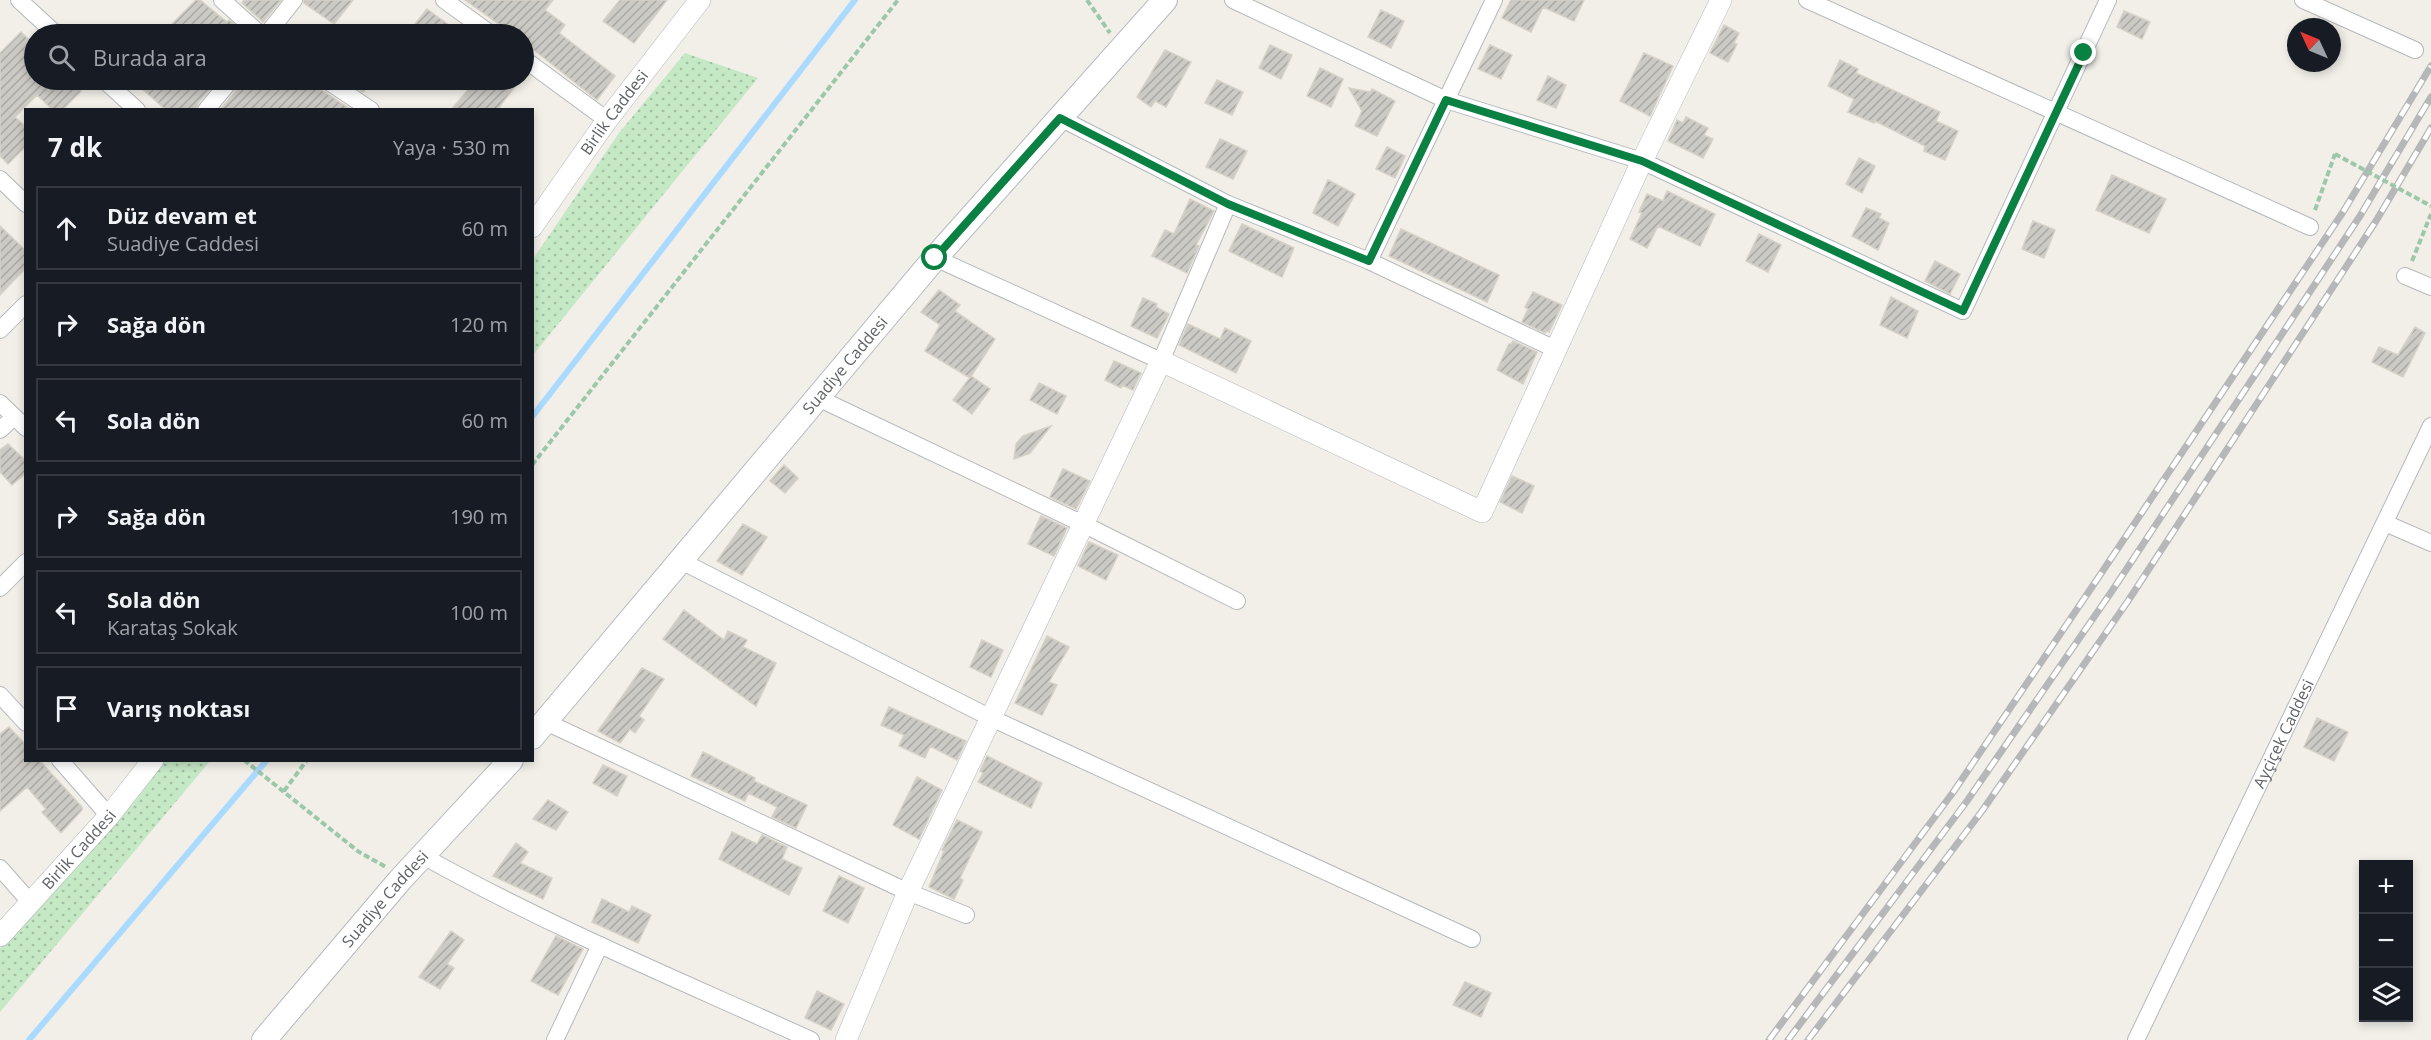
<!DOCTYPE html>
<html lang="tr">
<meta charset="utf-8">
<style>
:root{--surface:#171b24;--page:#20242c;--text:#f1f3f6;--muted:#9ea1a6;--line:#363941}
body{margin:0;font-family:"Open Sans",sans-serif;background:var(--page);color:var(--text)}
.controls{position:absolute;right:18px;bottom:18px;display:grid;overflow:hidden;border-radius:0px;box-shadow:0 3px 9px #0003}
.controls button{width:54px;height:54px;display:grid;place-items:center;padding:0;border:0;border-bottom:2px solid var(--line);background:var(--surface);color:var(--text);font:30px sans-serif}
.compass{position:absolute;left:2287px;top:18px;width:54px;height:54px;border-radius:50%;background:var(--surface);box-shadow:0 3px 9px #0003;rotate:314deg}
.stop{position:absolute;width:18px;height:18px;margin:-14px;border:4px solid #0b8043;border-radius:50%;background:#fff}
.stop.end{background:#0b8043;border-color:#fff;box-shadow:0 2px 6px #0008}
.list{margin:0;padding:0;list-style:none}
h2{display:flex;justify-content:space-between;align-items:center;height:78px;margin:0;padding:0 24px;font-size:26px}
h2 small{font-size:20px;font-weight:400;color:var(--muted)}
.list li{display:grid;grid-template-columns:39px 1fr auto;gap:18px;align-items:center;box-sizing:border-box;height:84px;margin:0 12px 12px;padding:0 12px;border:2px solid var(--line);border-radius:0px}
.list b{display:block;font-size:22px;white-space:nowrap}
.list p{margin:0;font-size:20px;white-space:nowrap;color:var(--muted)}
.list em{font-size:20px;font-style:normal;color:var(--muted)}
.icon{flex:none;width:33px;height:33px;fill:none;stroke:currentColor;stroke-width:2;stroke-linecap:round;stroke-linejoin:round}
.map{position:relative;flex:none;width:2431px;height:1040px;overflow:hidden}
.search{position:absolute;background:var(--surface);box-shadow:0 3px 9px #0003;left:24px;top:24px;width:510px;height:66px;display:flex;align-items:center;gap:15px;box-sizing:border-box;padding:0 21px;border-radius:33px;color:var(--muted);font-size:22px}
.panel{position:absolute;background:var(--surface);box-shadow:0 3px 9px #0003;left:24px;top:108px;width:510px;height:654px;border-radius:0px}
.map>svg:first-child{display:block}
</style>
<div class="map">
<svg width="2431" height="1040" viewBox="0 0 2431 1040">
<defs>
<pattern id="park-dots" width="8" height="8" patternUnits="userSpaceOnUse" patternTransform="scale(1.5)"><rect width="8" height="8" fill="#c5e8c5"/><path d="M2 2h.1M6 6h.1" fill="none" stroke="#a3c0a4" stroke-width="1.8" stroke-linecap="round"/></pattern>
<pattern id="building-hatch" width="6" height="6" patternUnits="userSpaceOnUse" patternTransform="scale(1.5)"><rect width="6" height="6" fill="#cccac5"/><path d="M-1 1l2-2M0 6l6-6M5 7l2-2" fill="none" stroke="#a9a8a4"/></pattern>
</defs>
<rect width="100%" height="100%" fill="#f1efe8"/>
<path fill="url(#park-dots)" d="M685 53 758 78 533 355V259L619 133Z
M161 761H210L0 1012V948Z"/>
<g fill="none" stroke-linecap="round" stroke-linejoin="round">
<path stroke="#aadaff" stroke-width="6" d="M532 417 855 0
M29 1040 267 760"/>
</g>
<path fill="url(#building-hatch)" stroke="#d6d1c6" stroke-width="1.5" d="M196 0H200L227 22 229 20 245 34H181L189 24 170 26Z
M244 0H281L263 22 242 3Z
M304 0H353L334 24 304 3Z
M465 0H553L545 10 565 25 559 33 615 76 597 100 524 42V34H513Z
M620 0H667L634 43 603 21Z
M1511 0H1584L1574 21 1543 7 1531 32 1502 18Z
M427 9 461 34H407Z
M1381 10 1404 21 1391 48 1368 37Z
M2124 11 2150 22 2142 39 2117 27Z
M1724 25 1739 33 1734 43 1737 44 1728 62 1710 53Z
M21 32 34 45V80H68L81 91 62 110H53L37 95 15 117 26 127V146L8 164 0 156V53Z
M1270 45 1292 55 1281 79 1259 68Z
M1490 45 1512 55 1501 79 1478 69Z
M1165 50 1191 62 1166 107 1155 101 1151 107 1137 97Z
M1644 53 1673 66 1650 116 1620 101Z
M1840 60 1858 69 1856 73 1940 112 1936 121 1958 131 1945 160 1924 151 1925 146 1875 121 1874 123 1848 112 1854 99 1828 86Z
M1320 68 1343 79 1331 107 1307 96Z
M1548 76 1566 85 1556 108 1537 100Z
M132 80H218L198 103 196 110H166Z
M241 80H316L320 89 350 109 220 110 239 87Z
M344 80H373L363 92Z
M476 80H520L497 110H451Z
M1217 80 1243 92 1232 115 1205 103Z
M1349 88 1370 92 1372 89 1395 101 1377 136 1355 126 1362 111Z
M1686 117 1708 128 1704 135 1713 139 1703 158 1668 141 1677 120 1683 123Z
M1220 139 1247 151 1233 179 1206 167Z
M1387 147 1405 156 1395 178 1376 169Z
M1859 158 1875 166 1862 193 1846 184Z
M2112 175 2166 199 2149 233 2096 210Z
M1328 180 1355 194 1338 226 1313 213Z
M1667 191 1715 214 1700 246 1658 226 1647 248 1630 239 1642 213 1639 212 1647 194 1663 201Z
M1190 199 1214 211 1196 245 1199 246 1187 273 1152 256 1165 230 1174 234Z
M1866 208 1881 214 1879 218 1889 223 1878 250 1852 236Z
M2033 221 2055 230 2044 258 2022 249Z
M1242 224 1294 248 1282 277 1229 251Z
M0 226 26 251V268L0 295Z
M1401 229 1499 275 1487 302 1389 256Z
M1759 234 1781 245 1768 272 1746 261Z
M1935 261 1960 274 1950 294 1925 281Z
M939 290 960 305 955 311 995 339 970 378 925 351 940 325 921 312Z
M1533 292 1562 305 1549 332 1546 331 1545 333 1522 322 1528 309 1525 307Z
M1891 297 1918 311 1907 338 1880 325Z
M1143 298 1157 304 1156 307 1169 314 1157 338 1131 326Z
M1188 324 1220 339 1225 328 1251 341 1236 373 1179 345Z
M2415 327 2425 333 2403 377 2372 362 2379 347 2398 355Z
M1513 341 1537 352 1523 384 1497 370 1509 344H1511Z
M1114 361 1141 373 1133 390 1122 385 1121 388 1105 380Z
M971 376 990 389 972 414 953 400Z
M1039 383 1066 396 1057 414 1030 400Z
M1051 426 1030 453 1014 459 1016 444 1023 436Z
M8 444 26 461V473L12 485 0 472V450Z
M784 465 798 478 785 493 770 481Z
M1063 469 1090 481 1076 509 1050 497Z
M1512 476 1534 486 1522 513 1500 502Z
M1041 516 1067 528 1054 556 1028 544Z
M743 524 767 537 742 575 717 561Z
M1089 542 1118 555 1106 580 1078 566Z
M684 610 724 640 728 631 747 640 743 647 776 663 756 706 663 639Z
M1047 636 1069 647 1049 682 1057 685 1042 715 1015 703Z
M982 640 1003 650 991 677 970 667Z
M642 668 664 679 639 716 644 720 635 733 630 729 620 743 598 731Z
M889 707 966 741 957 760 930 746 925 758 899 746 904 735 881 725Z
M2317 718 2348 732 2334 761 2304 747Z
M9 727 26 745V760H39L82 807V810L61 833 42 812 46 809 27 787 0 811V734Z
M703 752 755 778 754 781 807 805 797 826 796 828 772 817 777 807 748 793 745 801 691 776Z
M987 756 1042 783 1031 808 978 782 983 773 980 771Z
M603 765 627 776 617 796 593 783Z
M917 777 942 790 919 839 893 825Z
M548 800 568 812 556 830 533 819Z
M957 820 982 832 960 878 963 880 954 899 929 887 944 851 942 850Z
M732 832 757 844 762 835 787 847 782 859 802 868 789 895 719 859Z
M516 843 528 852 520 863 552 878 543 899 493 876Z
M839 876 864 888 848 923 823 911Z
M602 899 629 912 632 906 651 915 638 943 592 922Z
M451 931 464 940 447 964 454 968 440 989 419 977Z
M556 936 583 949 558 995 531 981Z
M1465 982 1491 993 1481 1017 1453 1005Z
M817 991 844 1004 831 1030 805 1018Z"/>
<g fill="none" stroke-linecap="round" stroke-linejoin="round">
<defs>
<g id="minor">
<path d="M19 0 56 34"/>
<path d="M222 0 260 34"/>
<path d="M444 0 491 34"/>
<path d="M1233 0 1446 100 1642 161 1963 311 2108 0"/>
<path d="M1807 0 2310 227"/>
<path d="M2303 0 2415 50"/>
<path d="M267 34 294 0"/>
<path d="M524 59 607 120"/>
<path d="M104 80 137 110"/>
<path d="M326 80 371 110"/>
<path d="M206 110 231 80"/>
<path d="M1060 118 1228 204 1369 261 1557 350"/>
<path d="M0 179 26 204"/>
<path d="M935 258 1161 361 1228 204"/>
<path d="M1369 261 1494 0"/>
<path d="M2405 276 2431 287"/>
<path d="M0 330 26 304"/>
<path d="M818 398 1083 524 1237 601"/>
<path d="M0 403 26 428"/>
<path d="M0 430 14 417"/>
<path d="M2385 523 2431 543"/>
<path d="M681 561 991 718 1472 939"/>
<path d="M0 588 26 562"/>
<path d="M0 695 26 723"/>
<path d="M546 722 908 892 966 915"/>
<path d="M60 760 109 816"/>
<path d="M423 856C548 926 681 981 811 1040"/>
<path d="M0 868 30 902"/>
<path d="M555 1040 600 945"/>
<path id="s1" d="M2136 1040 2431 426"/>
</g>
<g id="tertiary">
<path id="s2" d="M532 227 607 120 700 0"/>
<path id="s3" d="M0 936 109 816 153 760"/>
<path d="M846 1040 908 892 1161 361 1482 512 1642 161 1721 0"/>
</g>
<g id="secondary">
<path id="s4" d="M532 737 935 258 1165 0"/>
<path id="s5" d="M264 1040 400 880 511 760"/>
</g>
</defs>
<use href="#minor" stroke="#b5b8bc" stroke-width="18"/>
<use href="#tertiary" stroke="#b5b8bc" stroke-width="22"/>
<use href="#secondary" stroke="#b6babf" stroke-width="26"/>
<path stroke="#9cc7a9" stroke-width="4" stroke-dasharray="6 3" stroke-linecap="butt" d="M1087 0 1110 33
M2315 210 2335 154
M2412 261 2431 214
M532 465 898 0
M244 760 359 852 386 867
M284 791 307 760"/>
<use href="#minor" stroke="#fff" stroke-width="16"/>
<use href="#tertiary" stroke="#fff" stroke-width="21"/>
<use href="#secondary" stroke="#fff" stroke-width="24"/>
<defs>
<path id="rail" d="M1769 1040 1954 791 2096 581 2343 212 2431 66
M1788 1040 1967 801 2112 591 2360 216 2431 97
M1808 1040 1982 811 2128 601 2376 221 2431 128"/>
</defs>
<use href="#rail" stroke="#b6b7b8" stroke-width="7"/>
<use href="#rail" stroke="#fff" stroke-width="4.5" stroke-dasharray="14" stroke-linecap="butt"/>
<path stroke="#9cc7a9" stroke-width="4" stroke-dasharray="6 3" stroke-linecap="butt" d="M2335 154 2431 206"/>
</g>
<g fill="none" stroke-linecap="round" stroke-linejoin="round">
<path stroke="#0b8043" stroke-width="8" d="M935 258 1060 118 1228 204 1369 261 1446 100 1642 161 1963 311 2084 53"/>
</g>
<g text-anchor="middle" stroke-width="6" stroke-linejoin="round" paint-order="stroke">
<g font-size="16" fill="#5f6368" stroke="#fff">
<text dy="6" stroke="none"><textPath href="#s2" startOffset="141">Birlik Caddesi</textPath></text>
<text dy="6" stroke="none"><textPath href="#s4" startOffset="486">Suadiye Caddesi</textPath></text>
<text dy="6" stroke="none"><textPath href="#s1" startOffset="340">Ayçiçek Caddesi</textPath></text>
<text dy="6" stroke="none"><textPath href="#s3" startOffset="117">Birlik Caddesi</textPath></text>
<text dy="6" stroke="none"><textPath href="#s5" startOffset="186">Suadiye Caddesi</textPath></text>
</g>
</g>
</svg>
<div class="controls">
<button>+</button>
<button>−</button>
<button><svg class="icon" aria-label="layers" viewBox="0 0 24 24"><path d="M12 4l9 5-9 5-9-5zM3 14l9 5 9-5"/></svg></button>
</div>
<svg class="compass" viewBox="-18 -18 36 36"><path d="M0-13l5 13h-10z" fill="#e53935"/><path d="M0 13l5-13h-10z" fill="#9ea1a6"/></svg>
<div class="stop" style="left:935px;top:258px"></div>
<div class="stop end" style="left:2084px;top:53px"></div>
<div class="search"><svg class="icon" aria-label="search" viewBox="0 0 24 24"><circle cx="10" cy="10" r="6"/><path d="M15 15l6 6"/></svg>Burada ara</div>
<section class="panel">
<h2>7 dk<small>Yaya · 530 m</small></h2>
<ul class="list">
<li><svg class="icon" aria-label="ahead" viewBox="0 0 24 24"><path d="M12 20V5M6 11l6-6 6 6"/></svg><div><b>Düz devam et</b><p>Suadiye Caddesi</p></div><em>60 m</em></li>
<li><svg class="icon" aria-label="right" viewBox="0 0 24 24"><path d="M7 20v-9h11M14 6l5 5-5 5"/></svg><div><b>Sağa dön</b></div><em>120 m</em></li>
<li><svg class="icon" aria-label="left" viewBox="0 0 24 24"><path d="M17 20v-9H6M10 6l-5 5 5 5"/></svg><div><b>Sola dön</b></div><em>60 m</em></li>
<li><svg class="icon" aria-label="right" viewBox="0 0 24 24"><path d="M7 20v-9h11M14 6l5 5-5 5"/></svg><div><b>Sağa dön</b></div><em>190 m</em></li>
<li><svg class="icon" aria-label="left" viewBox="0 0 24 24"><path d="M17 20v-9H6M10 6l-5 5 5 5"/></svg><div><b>Sola dön</b><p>Karataş Sokak</p></div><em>100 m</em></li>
<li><svg class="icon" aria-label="arrive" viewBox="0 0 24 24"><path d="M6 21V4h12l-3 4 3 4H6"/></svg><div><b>Varış noktası</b></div></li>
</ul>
</section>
</div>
